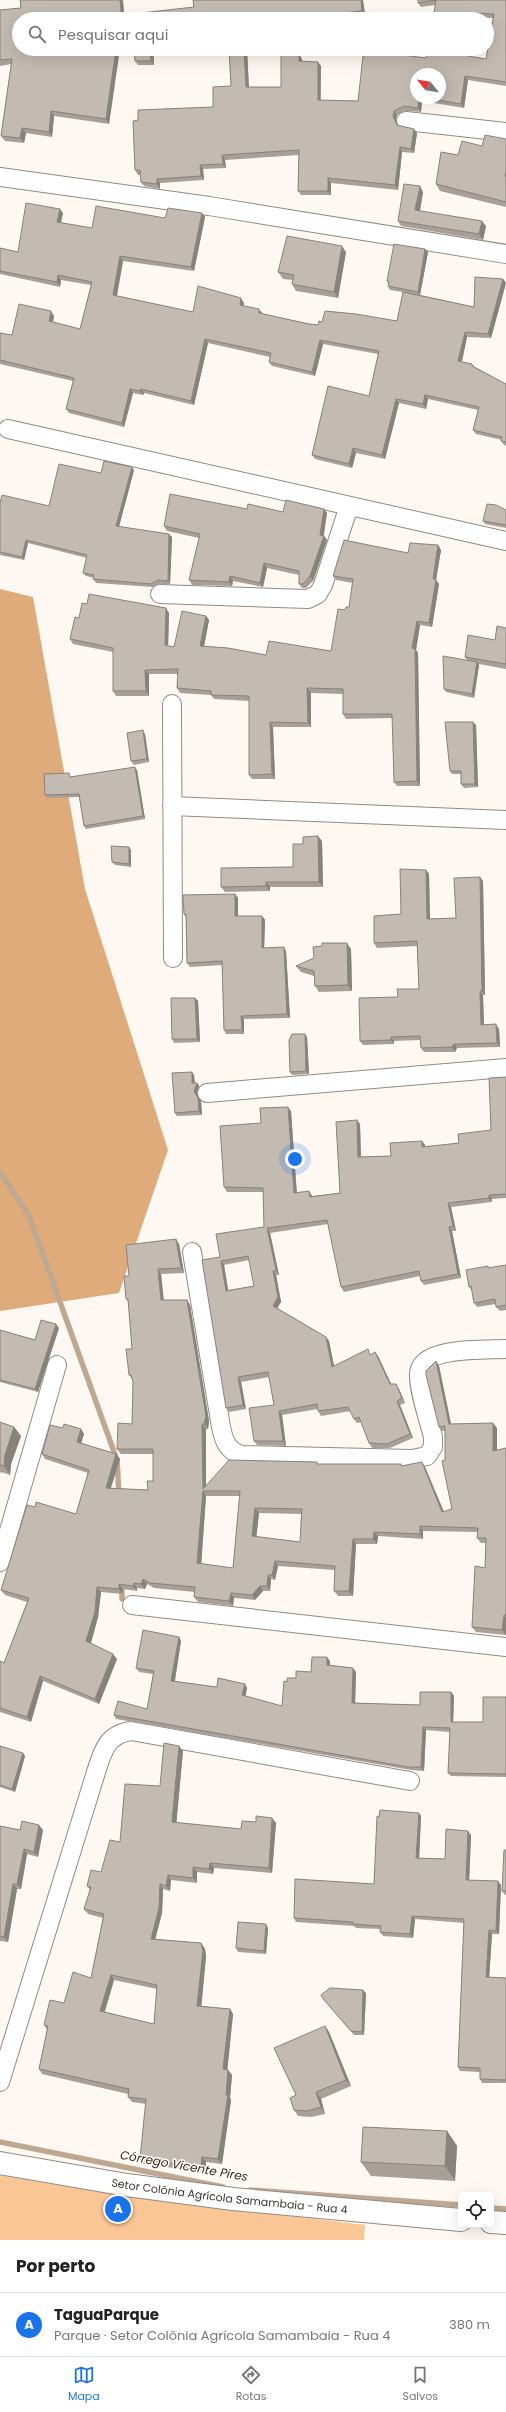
<!DOCTYPE html>
<html lang="pt">
<meta charset="utf-8">
<style>
:root{--surface:#fff;--page:#f2f2f2;--text:#222;--muted:#767676;--line:#e0e0e0;--accent:#1a73e8}
body{margin:0;font-family:Poppins,sans-serif;background:var(--page);color:var(--text)}
.controls{position:absolute;right:12px;bottom:12px;display:grid;overflow:hidden;border-radius:6px;box-shadow:0 4px 16px #0002}
.controls button{width:36px;height:36px;display:grid;place-items:center;padding:0;border:0;border-bottom:1px solid var(--line);background:var(--surface);color:var(--text);font:20px sans-serif}
.compass{position:absolute;left:410px;top:68px;width:36px;height:36px;border-radius:50%;background:var(--surface);box-shadow:0 4px 16px #0002;rotate:300deg}
.you{position:absolute;left:295px;top:1159px;width:14px;height:14px;margin:-10px;border:3px solid #fff;border-radius:50%;background:#1a73e8;box-shadow:0 0 0 6px #1a73e833}
.badge{display:grid;place-items:center;width:26px;height:26px;border-radius:50%;background:var(--accent);color:#fff;font-size:13px;font-weight:700}
.pin{position:absolute;translate:-50% -50%;border:2px solid #fff;box-shadow:0 1px 4px #0006}
.list{margin:0;padding:0;list-style:none}
h2{display:flex;justify-content:space-between;align-items:center;height:52px;margin:0;padding:0 16px;font-size:17px}
h2 small{font-size:13px;font-weight:400;color:var(--muted)}
.list li{display:grid;grid-template-columns:26px 1fr auto;gap:12px;align-items:center;box-sizing:border-box;height:64px;padding:0 16px;border-top:1px solid var(--line)}
.list b{display:block;font-size:15px;white-space:nowrap}
.list p{margin:0;font-size:13px;white-space:nowrap;color:var(--muted)}
.list em{font-size:13px;font-style:normal;color:var(--muted)}
.icon{flex:none;width:22px;height:22px;fill:none;stroke:currentColor;stroke-width:2;stroke-linecap:round;stroke-linejoin:round}
.map{position:relative;flex:none;width:506px;height:2240px;overflow:hidden}
.search{position:absolute;background:var(--surface);box-shadow:0 4px 16px #0002;left:12px;right:12px;top:12px;height:44px;display:flex;align-items:center;gap:10px;box-sizing:border-box;padding:0 14px;border-radius:22px;color:var(--muted);font-size:15px}
.sheet{height:116px;background:var(--surface)}
nav{display:flex;justify-content:space-around;align-items:center;box-sizing:border-box;height:56px;border-top:1px solid var(--line);background:var(--surface);font-size:11px;color:var(--muted)}
nav a{display:grid;justify-items:center;gap:2px}
nav .on{color:var(--accent)}
.map>svg:first-child{display:block}
</style>
<div class="map">
<svg width="506" height="2240" viewBox="0 0 506 2240">
<rect width="100%" height="100%" fill="#fef8f3"/>
<path fill="#fbc695" d="M0 2175 106 2193 365 2225 364 2240H0Z"/>
<path fill="#dfab7b" d="M0 589 33 597 85 889 168 1150 119 1293 0 1311Z"/>
<g fill="none" stroke-linecap="round" stroke-linejoin="round">
<path stroke="#bfa892" stroke-width="5.5" d="M0 1172 29 1216 117 1460 119 1494
M122 1587V1599
M0 2142 223 2187
M250 2190 461 2205
M491 2208 506 2209"/>
<defs>
<path id="minor" d="M406 121 506 132
M0 177 209 206 506 254
M8 429 506 541
M160 594 308 599 318 594 323 585 349 506
M172 704 173 958
M172 806 506 820
M207 1093 506 1068
M192 1252 221 1427C224 1441 227 1450 241 1455L412 1459 427 1456 433 1447V1437C429 1421 418 1389 419 1374 420 1346 485 1350 506 1349
M0 1562 57 1365
M132 1605 506 1647
M0 2082 97 1769C103 1750 108 1734 131 1731L410 1781"/>
<g id="tertiary">
<path id="s1" d="M0 2163 127 2185 233 2199 461 2220"/>
<path d="M491 2222 506 2223"/>
</g>
</defs>
<use href="#minor" stroke="#938a82" stroke-width="20"/>
<use href="#tertiary" stroke="#938a82" stroke-width="24"/>
<use href="#minor" stroke="#fff" stroke-width="18"/>
<use href="#tertiary" stroke="#fff" stroke-width="22"/>
</g>
<path fill="#a8a098" fill-rule="evenodd" d="M20 0H123L124 15 109 124 54 116 52 137 26 133 24 143 5 141 1 136 11 64 0 66V10L21 8Z
M193 0H363L365 15 328 19H132L194 7Z
M418 0H506V86L468 80 464 108 422 101 421 112 407 111 397 115 396 120 398 125 417 133 414 153 402 152 398 190 331 183V195H301L298 191 299 155 225 160 226 168 203 169 204 180 160 183V189L144 186 141 182 140 175H138L135 170 138 120 213 107 231 86 229 49H247L249 87H281L299 54 302 59V61L321 66V100L358 101 398 55 426 58 460 55 486 59 493 18 466 17 435 5 421 7 418 3ZM416 74 440 98H416Z
M153 49 154 65H138L135 61Z
M506 139V207L440 191 436 184 458 155 482 146Z
M423 192 420 211 486 226 483 240 401 226 398 221Z
M63 213 61 223 92 228 202 213 205 217 194 271 123 261 117 296 193 312 244 303V306L262 313V314L309 324 318 325 322 322 397 321 403 292 390 290 388 286V284L387 281 425 249 428 252 420 295 474 307 503 279 506 283 491 338 467 337 462 362 472 364 475 367 506 384V446L504 445 501 441 502 440 476 434 473 430 478 410 428 399 426 409 399 403 385 459 356 453 352 468 315 459 312 455 369 396 378 354 323 344 315 376 272 366 269 362 270 357 208 343 194 405 144 393 143 395 133 393 124 427 69 413 66 409 73 381 0 364V333L12 335 54 316 53 322 80 329 91 285 61 280 60 287 0 274V248L18 252Z
M346 252 338 298 296 291 292 284 293 280 283 279 278 272Z
M134 470 119 527 172 537 170 584H160L153 587 96 583 93 579 94 578 86 576 83 573 87 558 28 543 24 560 0 555V503L49 506 101 473Z
M247 509 283 512 324 509 327 513 324 536 327 540 313 581 306 588H302L299 584V575L267 568 263 587 233 581 232 586 192 585 189 580 199 538 167 531 164 526Z
M506 510V528L485 524 483 521Z
M438 545 441 550 436 580 439 584 432 627 420 625 416 650 418 653 420 786H397L394 782 393 718 346 719 343 714V694L311 693V727H273L275 779H252L249 775V701L214 699 211 695 180 693 177 688 178 674H149V696H116L113 691V652L73 644 70 639 79 618 87 604 169 613 168 646 174 647 206 616 209 620 204 647 266 655 331 651 345 610 349 607 353 583 336 580 333 576 408 553Z
M506 628V669L479 664V665L474 698 446 692 444 689 467 660 465 657 495 640Z
M476 725 478 787 464 788 461 784V774H452L450 771Z
M145 734 149 762 134 765 131 761Z
M137 770 145 819 86 829 84 826 79 797 48 798 45 795 72 776V777Z
M322 841 323 887H270V891L225 892 221 887 293 867 303 844Z
M131 850V867L115 865 112 862Z
M426 870 429 874 430 919 456 918 483 881 485 995H483L484 1025 499 1029 500 1047 457 1048 455 1052H424L421 1048 420 1040 394 1041V1044L363 1045 360 1041 398 997 419 989 417 946 377 948 374 943 401 914Z
M235 894 238 898V916H262L265 920 264 948 286 951 290 1018 244 1019V1034H226L224 1030 222 965 190 967 187 963 186 918 184 914Z
M322 946 351 949 352 991 319 992 315 986 314 976 301 972 296 966 314 958Z
M195 998 198 1001 200 1042 174 1043 172 1039Z
M307 1037 309 1074 292 1075 290 1072Z
M192 1072 194 1075 195 1083H197L199 1086 197 1094 201 1101 202 1115 177 1116 175 1113Z
M506 1077V1198L492 1199V1202L451 1207 456 1231H452L461 1278 424 1285 421 1281 420 1276 344 1292 341 1287 328 1224 270 1233 279 1275H276L281 1302 277 1308 326 1337 329 1341 334 1366 371 1354 378 1356 391 1384H396L399 1389 405 1403 400 1405 413 1438 390 1448H372L369 1443 361 1422 357 1423 354 1419 351 1411 321 1416 318 1411V1409L282 1415 286 1446 257 1445 254 1441 274 1405 269 1377 241 1382 246 1409 229 1412 226 1408 220 1257 264 1227 263 1192H227L224 1187 261 1123 291 1111 297 1193 309 1191 312 1196 340 1193 360 1124 361 1157 391 1156 422 1141 425 1145V1147L459 1143 491 1130ZM249 1260 254 1286 228 1290 224 1265Z
M179 1244 184 1273 161 1274 164 1300H187L190 1305 209 1421 208 1429H206V1485L318 1464H401L402 1466 422 1462 425 1467 444 1512 452 1509 445 1460V1431H442L439 1427 436 1361 439 1366 451 1424 497 1428V1451L506 1448V1635L476 1632 472 1627 485 1568 486 1543H481L477 1538V1532L423 1531V1539L378 1536 377 1544H356L353 1596H338L334 1591 335 1570 278 1566 275 1580 271 1579 270 1591H263L255 1600 234 1598 233 1606 198 1602 194 1597 195 1592 154 1588 147 1584 145 1589 137 1588V1591L123 1589 122 1594 101 1592 98 1617 91 1643 117 1659 99 1704 43 1681 31 1722 0 1712V1661L4 1663 27 1602 5 1595 1 1590 35 1507 76 1514 88 1473 45 1459 42 1454 63 1428 81 1429 84 1434 81 1443 116 1454 120 1459 111 1488 148 1490 153 1481V1454H121L117 1449 132 1424 133 1382V1380L129 1375 132 1349 129 1303 126 1299 129 1276ZM206 1496H240L233 1568 201 1564ZM259 1513 301 1514 300 1542 256 1537Z
M506 1265V1310L500 1311 496 1307V1304L477 1307 474 1303 472 1291 469 1287 488 1266 489 1268Z
M59 1328 38 1392 0 1382V1330L35 1340Z
M0 1422 14 1427 21 1436 11 1464 10 1475 1 1472 0 1474Z
M179 1637 181 1641 175 1681 217 1687 245 1684 247 1688 245 1696 282 1706 287 1682 311 1672 330 1661V1665L356 1672 355 1703 420 1705 451 1692 454 1696 453 1722H483L506 1697V1777L451 1776 448 1773 450 1732 426 1730 424 1771 411 1770 116 1719 114 1715 147 1709 153 1674 139 1672 136 1668Z
M0 1746 25 1756 15 1792 0 1787Z
M179 1746 183 1751 176 1823 241 1829 256 1822 272 1818 276 1823 272 1873 214 1868 213 1874 197 1872V1883L171 1880 170 1891 163 1889 162 1913 155 1939 201 1943 205 1949 206 1956 201 2006 230 2009 233 2014 227 2070H228L232 2075 230 2098 231 2100 222 2164 206 2162 205 2172 143 2164 140 2159 146 2104 132 2102 128 2097V2094L42 2074 39 2069 47 2030 44 2025 64 2003 91 1978 103 1918 88 1914 84 1909 90 1890 87 1886 101 1872 120 1842 160 1786ZM114 1980 157 1989 154 2024 105 2012Z
M419 1813 421 1816 419 1858 445 1859 471 1835 469 1880 501 1885 499 1934H492L489 1977 506 1978V2083H482L480 2079V2072L460 2071 458 2067 464 1923 415 1919 413 1938 383 1936 380 1932V1929L356 1928 354 1926 296 1922 294 1918 374 1884 379 1817Z
M0 1826 20 1830H43L38 1857 27 1854 21 1889H17L8 1942 0 1941Z
M506 1850V1895H505L502 1891Z
M268 1928 266 1954 238 1952 236 1948Z
M366 1993 364 2035H354L327 2003 321 1995Z
M325 2026 329 2032 351 2086 321 2099 325 2114 311 2117 298 2116 294 2110 296 2095Z
M447 2131 457 2146 455 2181 371 2176 361 2162Z"/>
<path fill="#88827c" d="M120 0H123L124 15V19H120Z
M361 0H363L365 15 362 11Z
M464 13 466 17V19H463Z
M116 49H120L109 124 106 119Z
M150 49H153L154 65 151 61Z
M244 49H247L249 91 246 87Z
M457 49H461L460 58 457 54Z
M299 54 302 59V65L299 61Z
M318 62 321 66 320 105 318 100Z
M465 76 468 80 464 108 461 104Z
M419 98H420L422 101 421 112 418 108Z
M51 111 54 116 52 137 49 132Z
M394 111 397 115 396 120 400 129 397 125 393 116Z
M22 128 26 133 24 143 20 138Z
M414 129 417 133 414 153 411 149Z
M400 147 402 152 398 190 395 185Z
M222 155 225 160 226 168 223 164Z
M200 165 203 169 204 180 201 176Z
M328 178 331 183V195L328 191Z
M157 179 160 183V189L157 184Z
M420 186 423 192 419 216 415 210Z
M60 209 63 213 60 226 57 222Z
M202 213 205 217 194 271 191 267Z
M482 221 486 226 483 240 479 234Z
M342 246 346 252 338 298 334 292Z
M425 249 428 252 420 295 418 292Z
M120 256 123 261 116 299 113 295Z
M58 275 61 280 60 287 57 282Z
M503 279 506 283 491 338 488 334Z
M241 298 244 303 243 309 240 305Z
M259 309 262 313V318L259 313Z
M51 311 54 316 52 326 49 321Z
M465 332 467 337 461 365 458 361Z
M205 339 208 343 194 405 191 401Z
M320 340 323 344 315 376 312 372Z
M130 389 133 393 124 427 122 423Z
M141 389 144 393 143 395 140 391Z
M425 395 428 399 426 409 423 404Z
M396 399 399 403 385 459 382 455Z
M353 448 356 453 352 468 349 464Z
M132 467 134 470 118 530 116 526Z
M324 509 327 513 323 537 324 536 327 540 313 581 310 576 320 535Z
M169 534 172 537 170 584 168 581Z
M26 540 28 543 24 560 22 557Z
M438 545 441 550 436 580 439 584 432 627 429 623 433 579Z
M264 563 267 568 263 587 260 583Z
M230 576 233 581 232 586 229 582Z
M166 608 169 613 168 650 165 645Z
M206 616 209 620 203 651 200 646Z
M417 621 420 625 416 650 418 653 420 786 417 781 412 648Z
M477 662 479 665 474 698 472 694Z
M145 670 149 674V696L146 691Z
M307 688 311 693V727L308 723Z
M270 722 273 727 275 779 272 774Z
M473 722 476 725 478 787 475 784Z
M143 730 145 734 149 762 147 759Z
M135 767 137 770 145 819 143 816Z
M318 836 322 841 323 887 319 882Z
M129 847 131 850V867L129 864Z
M426 870 429 874 430 924 427 919Z
M480 877 483 881 485 995 482 991Z
M266 882 270 887V891L266 886Z
M235 894 238 898V920L235 916Z
M262 916 265 920 264 952 262 948Z
M347 943 351 949 352 991 348 985Z
M284 947 286 951 290 1018 287 1014Z
M480 991 483 995 484 1029 481 1025Z
M195 998 198 1001 200 1042 197 1039Z
M241 1016 244 1019V1034L242 1030Z
M496 1024 499 1029 500 1047 497 1043Z
M305 1034 307 1037 309 1074 306 1071Z
M391 1037 394 1041V1044L391 1040Z
M454 1044 457 1048 455 1052 452 1047Z
M192 1072 194 1075 195 1087 192 1083Z
M197 1083 199 1086 197 1094 201 1101 202 1115 199 1111 194 1091Z
M288 1107 291 1111 297 1198 294 1193Z
M357 1120 360 1124 361 1162 358 1157Z
M422 1141 425 1145V1152L422 1147Z
M309 1191 312 1196 313 1201 310 1197Z
M489 1195 492 1199V1202L489 1198Z
M448 1203 451 1207 456 1231 453 1226Z
M449 1227 452 1231 461 1278 458 1274Z
M267 1228 270 1233 279 1275 276 1270Z
M176 1239 179 1244 184 1273 181 1268Z
M221 1261 224 1265 229 1295 226 1291Z
M158 1269 161 1274 164 1305 161 1300Z
M273 1271 276 1275 281 1302 276 1310 273 1306Z
M187 1300 190 1305 209 1421 208 1429 204 1424Z
M56 1324 59 1328 38 1392 35 1389Z
M326 1337 329 1341 335 1371 332 1367Z
M375 1352 378 1356 393 1388 390 1384Z
M436 1361 439 1366 452 1429 449 1424Z
M238 1377 241 1382 246 1409 243 1405Z
M396 1384 399 1389 405 1403 402 1398Z
M397 1401 400 1405 413 1438 410 1434Z
M279 1411 282 1415 286 1446 283 1441Z
M493 1423 497 1428V1456L493 1451Z
M202 1424 206 1429V1491L203 1489Z
M14 1427 21 1436 11 1464 10 1475 4 1466 5 1455Z
M81 1429 84 1434 80 1447 77 1442Z
M116 1454 120 1459 109 1493 106 1488Z
M422 1462 425 1467 446 1517 442 1512Z
M203 1491 206 1496 201 1568 197 1563Z
M255 1508 259 1513 256 1541 252 1536Z
M420 1526 423 1531V1539L420 1534Z
M374 1532 378 1536 377 1544 373 1539Z
M353 1539 356 1544 353 1596 349 1591Z
M275 1561 278 1566 275 1580 272 1575Z
M268 1575 271 1579 270 1591 267 1586Z
M143 1579 147 1584 145 1589 141 1584Z
M134 1583 137 1588V1591L133 1586Z
M119 1584 123 1589 122 1594 119 1589Z
M260 1586 263 1591 255 1600 252 1595Z
M97 1587 101 1592 98 1617 90 1646 86 1641Z
M231 1593 234 1598 233 1606 229 1601Z
M504 1615 506 1618V1635L502 1630Z
M179 1637 181 1641 174 1685 171 1681Z
M113 1654 117 1659 99 1704 95 1699Z
M327 1657 330 1661V1669L327 1665Z
M353 1668 356 1672 355 1707 352 1703Z
M40 1676 43 1681 31 1722 27 1717Z
M245 1684 247 1688 245 1699 242 1695Z
M451 1692 454 1696 453 1726 451 1722Z
M423 1727 426 1730 424 1771 421 1767Z
M179 1746 183 1751 176 1828 172 1822Z
M23 1753 25 1756 15 1792 12 1789Z
M419 1813 421 1816 419 1862 416 1858Z
M272 1818 276 1823 272 1873 269 1868Z
M39 1825 43 1830 38 1857 34 1852Z
M468 1831 471 1835 469 1884 466 1880Z
M24 1849 27 1854 21 1889 17 1884Z
M210 1863 214 1868 213 1874 209 1869Z
M193 1867 197 1872V1883L193 1878Z
M168 1875 171 1880 170 1891 166 1886Z
M498 1881 501 1885 499 1934 496 1931Z
M13 1884 17 1889 8 1942 4 1937Z
M160 1884 163 1889 162 1913 154 1944 151 1939Z
M412 1916 415 1919 413 1938 410 1934Z
M266 1924 268 1928 266 1954 264 1951Z
M489 1930 492 1934 489 1981 486 1977Z
M201 1943 205 1949 206 1956 201 2011 197 2006Z
M111 1975 114 1980 103 2016 100 2011Z
M363 1990 366 1993 364 2035 362 2032Z
M230 2009 233 2014 227 2074 223 2069Z
M325 2026 329 2032 351 2086 346 2080Z
M228 2070 232 2075 230 2098 231 2100 222 2164 218 2159 226 2095Z
M316 2092 321 2099 325 2114 321 2107Z
M447 2131 457 2146 455 2181 445 2166Z
M202 2157 206 2162 205 2172 201 2167Z"/>
<path fill="#c3bab1" stroke="#88827c" fill-rule="evenodd" d="M20 0H120L121 10 120 19H19V49H116L106 119 51 111 49 132 22 128 20 138 1 136 12 59 0 60V10L21 8Z
M193 0H361L362 11 288 19H132V14L194 7Z
M418 0H506V82L465 76 461 104 426 98H440V74H416V98H419L418 108 404 106 394 111 393 116 397 125 414 129 411 149 400 147 395 185 328 178V191H298L299 150 222 155 223 164 200 165 201 176 157 179V184L141 182 140 170H135L133 121 138 120V110L213 107V87L231 86 229 49H244L246 87H281V54H299V61L318 62V100L358 101 363 56 396 51 395 54 426 58 428 49H457V54L486 59 494 14 464 13 463 19H433L436 0 418 3Z
M134 49H150L151 61H135Z
M485 135 506 139V171L505 176H506V202L436 184 441 152 458 155 462 141 482 146Z
M404 184 420 186 415 210 482 221 479 234 398 221Z
M26 203 60 209 57 222 92 228 96 206 165 218 168 208 202 213 191 267 120 256 113 295 193 312 198 286 241 298 240 305 259 309V313L309 324 318 325 319 321 322 322 325 311 356 314 397 321 403 292 474 307 475 277 503 279 488 334 465 332 458 361 472 364V366L506 384V442L501 441 502 437 473 430 479 407 425 395 423 404 396 399 382 455 353 448 349 464 312 455 328 386 369 396 379 351 320 340 312 372 269 362 271 353 205 339 191 401 141 389 140 391 130 389 122 423 66 409 74 378 0 360V333L12 335 19 304 51 311 49 321 80 329 92 282 58 275 57 282 0 271V248L18 252Z
M287 236 342 246 334 292 292 284 294 275 278 272Z
M394 244 425 249 418 292 388 286 389 282 387 281Z
M104 461 132 467 116 526 169 534 168 581 158 580 151 584 93 579 94 575 83 573 87 555 26 540 22 557 0 552V503L2 495 49 506 59 464 101 473Z
M170 494 247 509 248 504 283 512 286 500 324 509 320 535 324 536 310 576 303 584H299V571L264 563 260 583 230 576 229 582 189 580 200 534 164 526Z
M487 504 496 505 506 510V525L483 521Z
M344 540 408 553 410 543 438 545 433 579H436L429 623 417 621 412 648 415 649 417 781 394 782 392 714H343V689L307 688 308 723 270 722 272 774 249 775V696L211 695V691L177 688 178 669 145 670 146 691H113V648L70 639 75 617 79 618 82 603 87 604 89 594 166 608 165 645 174 647 182 611 206 616 200 646 228 648 266 655 269 641 331 651 338 609 345 610 346 607H349L353 579 333 576Z
M497 626 506 628V664L465 657 468 635 495 640Z
M443 656 477 662 472 694 444 689Z
M445 722H473L475 784H461V771H450Z
M143 730 147 759 131 761 127 733Z
M135 767 143 816 84 826 79 794 45 795 44 774 69 773 70 777Z
M318 836 319 882H266V886L221 887V868L293 867V844H303V837Z
M111 846 129 847V864L112 862Z
M400 869 426 870 427 919 456 918 454 878 480 877 482 991H480L481 1025 496 1024 497 1043 454 1044 452 1047 421 1048 420 1036 391 1037V1040L360 1041 359 998 398 997 397 989H419L417 941 374 943V916L401 914Z
M235 894V916H262V948L284 947 287 1014 241 1016 242 1030H224L222 961 187 963 186 914H184L183 895Z
M322 943H347L348 985 315 986 314 971 296 966 314 958 313 947 322 946Z
M171 998H195L197 1039H172Z
M292 1034H305L306 1071 290 1072 289 1040Z
M192 1072V1083H197L194 1091 198 1098 199 1111 175 1113 172 1073Z
M506 1077V1194L489 1195V1198L448 1203 453 1226 449 1227 458 1274 421 1281 419 1271 341 1287 327 1220 267 1228 276 1270 273 1271 278 1297 273 1306 326 1337 332 1367 368 1349 370 1355 375 1352 390 1384H396L402 1398 397 1401 410 1434 387 1444 369 1443 359 1417 354 1419 348 1407 318 1411 317 1404 279 1411 283 1441H254L249 1408 274 1405 268 1372 238 1377 243 1405 226 1408 202 1260 220 1257 216 1234 264 1227 263 1188 224 1187 220 1126 261 1123 260 1108 288 1107 294 1193 309 1191 310 1197 340 1193 336 1122 357 1120 358 1157 391 1156 390 1143 422 1141V1147L459 1143 458 1134 491 1130 489 1078ZM248 1256 254 1286 226 1291 221 1261Z
M176 1239 181 1268 158 1269 161 1300H187L206 1416 204 1424H202L203 1489 229 1460 317 1462V1464H401V1466L422 1462 442 1512 452 1509 442 1461 445 1460V1426L439 1427 426 1375V1371L436 1361 449 1424 493 1423V1451L506 1448V1615H504L502 1630 472 1627 475 1566 485 1568 486 1538H477L478 1528 420 1526V1534L374 1532 373 1539H353L349 1591H334L335 1566 275 1561 272 1575H268L267 1586H260L252 1595 231 1593 229 1601 194 1597 195 1587 150 1583 143 1579 141 1584 134 1583 133 1586 119 1584V1589L97 1587 95 1612 86 1641 113 1654 95 1699 40 1676 27 1717 0 1708V1661L4 1663 29 1598 1 1590 27 1505 35 1507 36 1502 76 1514 89 1470 42 1454 50 1425 63 1428 64 1424 81 1429 77 1442 116 1454 106 1488 148 1490 147 1481H153V1449H117L118 1423 132 1424 133 1382 131 1375H129L126 1349H132L128 1299H126L124 1276H129L126 1245ZM203 1491H240L233 1568 197 1563ZM255 1508 302 1509 300 1542 252 1536Z
M506 1265V1305L496 1307 495 1299 474 1303 471 1286 469 1287 466 1270 488 1266V1268Z
M41 1320 56 1324 35 1389 0 1380V1330L35 1340Z
M0 1422 14 1427 5 1455 4 1466 0 1465Z
M143 1630 179 1637 171 1681 217 1687 218 1678 245 1684 242 1695 282 1706 284 1681 287 1682V1678H296V1671L311 1672 312 1657H327V1665L353 1668 352 1703 420 1705V1692H451V1722H483V1697H506V1774L448 1773 450 1728 423 1727 421 1767H408L114 1715 118 1701 147 1709 154 1671 136 1668Z
M164 1743 179 1746 172 1822 241 1829 242 1821 256 1822V1816L272 1818 269 1868 210 1863 209 1869 193 1867V1878L168 1875 166 1886 160 1884 159 1908 151 1939 201 1943 203 1951 197 2006 230 2009 223 2069 228 2070 226 2095H228L218 2159 202 2157 201 2167 140 2159 146 2099 128 2097 129 2089 39 2069 48 2026 44 2025 50 2000 64 2003 73 1972 91 1978 104 1914 84 1909 91 1887 87 1886 91 1870 101 1872 110 1840 120 1842 125 1784 160 1786ZM111 1975 157 1985 154 2024 100 2011Z
M0 1746 23 1753 12 1789 0 1785Z
M380 1810 419 1813 416 1858 445 1859 446 1829 468 1831 466 1880 498 1881 496 1931 489 1930 486 1977 506 1978V2080L480 2079V2068L458 2067 464 1919 412 1916 410 1934 380 1932 381 1926 353 1924V1922L294 1918 295 1879 374 1884 377 1816 379 1817Z
M22 1821 39 1825 34 1852 24 1849 17 1884H13L4 1937 0 1936V1826L20 1830Z
M504 1850H506V1891H502Z
M238 1922 266 1924 264 1951 236 1948Z
M330 1988 363 1990 362 2032 351 2031 324 2000 321 1995Z
M325 2026 346 2080 316 2092 321 2107 307 2111 294 2110 290 2098 296 2095 274 2048Z
M363 2127 447 2131 445 2166 361 2162Z"/>
<g text-anchor="middle" stroke-width="3" stroke-linejoin="round" paint-order="stroke">
<g font-size="11" fill="#3a3733" stroke="#fff">
<text dy="4" stroke="none"><textPath href="#s1" startOffset="232">Setor Colônia Agrícola Samambaia - Rua 4</textPath></text>
</g>
<g font-size="12" font-style="italic" fill="#3c2711" stroke="#fff">
<text transform="translate(184 2166) rotate(10)" y="4">Córrego Vicente Pires</text>
</g>
</g>
</svg>
<div class="controls">
<button><svg class="icon" aria-label="locate" viewBox="0 0 24 24"><circle cx="12" cy="12" r="6"/><path d="M12 2v4M12 18v4M2 12h4M18 12h4"/></svg></button>
</div>
<svg class="compass" viewBox="-18 -18 36 36"><path d="M0-13l5 13h-10z" fill="#e53935"/><path d="M0 13l5-13h-10z" fill="#767676"/></svg>
<div class="you"></div>
<div class="pin badge" style="left:118px;top:2209px">A</div>
<div class="search"><svg class="icon" aria-label="search" viewBox="0 0 24 24"><circle cx="10" cy="10" r="6"/><path d="M15 15l6 6"/></svg>Pesquisar aqui</div>
</div>
<section class="sheet">
<h2>Por perto<small></small></h2>
<ul class="list">
<li><span class="badge">A</span><div><b>TaguaParque</b><p>Parque · Setor Colônia Agrícola Samambaia - Rua 4</p></div><em>380 m</em></li>
</ul>
</section>
<nav>
<a class="on"><svg class="icon" aria-label="map" viewBox="0 0 24 24"><path d="M3 6l6-2 6 2 6-2v14l-6 2-6-2-6 2zM9 4v14M15 6v14"/></svg>Mapa</a>
<a><svg class="icon" aria-label="directions" viewBox="0 0 24 24"><path d="M12 3l9 9-9 9-9-9zM9 14v-3h6M13 9l2 2-2 2"/></svg>Rotas</a>
<a><svg class="icon" aria-label="saved" viewBox="0 0 24 24"><path d="M7 4h10v16l-5-4-5 4z"/></svg>Salvos</a>
</nav>
